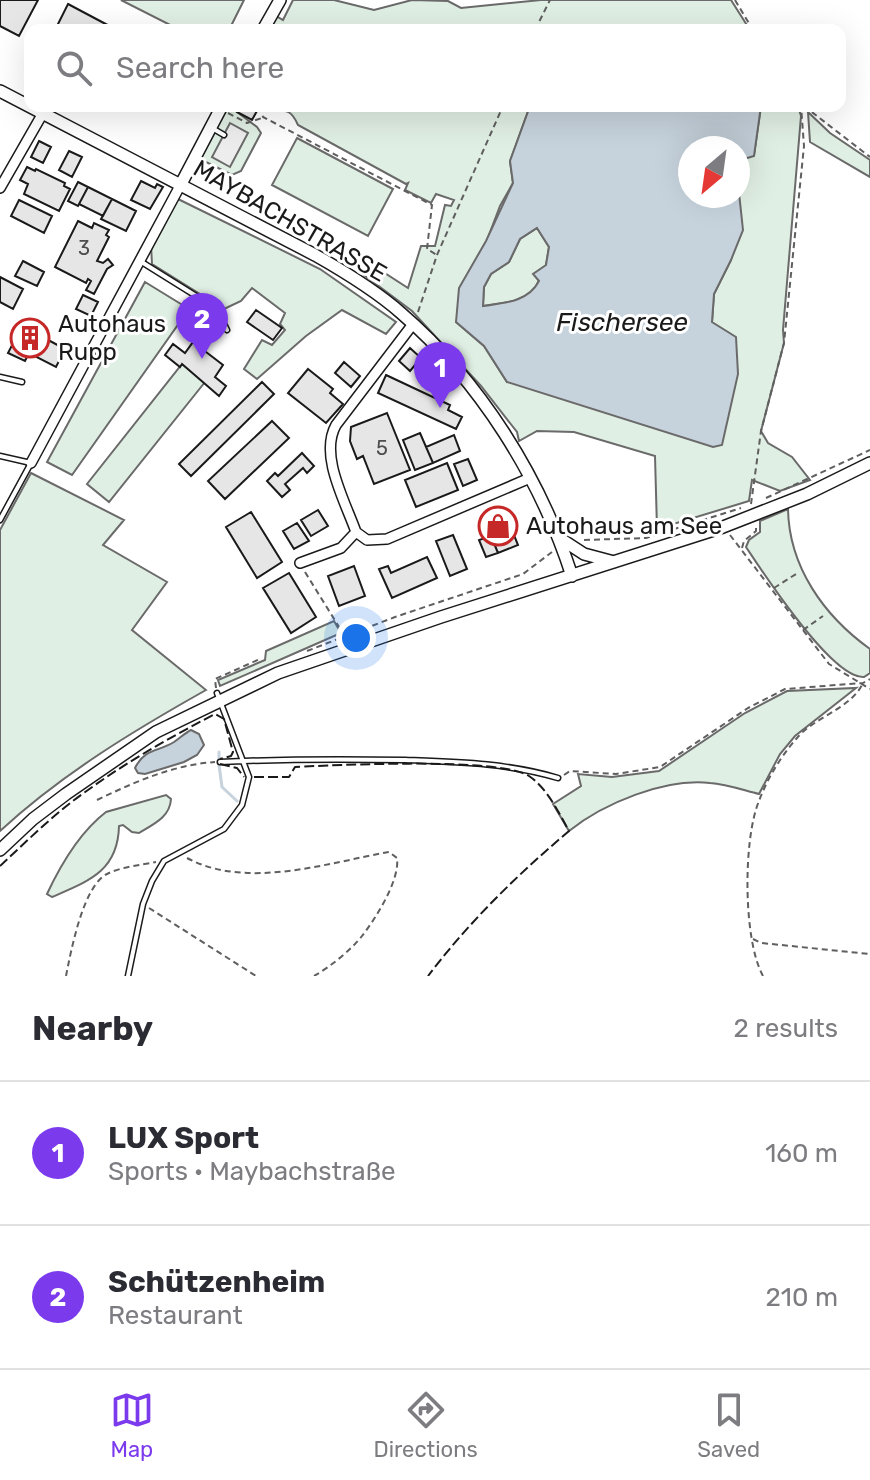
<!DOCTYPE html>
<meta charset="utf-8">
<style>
:root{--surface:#fff;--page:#f7f7f7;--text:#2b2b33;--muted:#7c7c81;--line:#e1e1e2;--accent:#7c3aed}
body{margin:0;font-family:Rubik,sans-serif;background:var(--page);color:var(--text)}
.compass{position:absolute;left:678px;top:136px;width:72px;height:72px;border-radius:50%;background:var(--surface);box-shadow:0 8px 32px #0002;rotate:209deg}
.you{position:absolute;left:356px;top:638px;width:28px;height:28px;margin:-20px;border:6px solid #fff;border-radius:50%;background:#1a73e8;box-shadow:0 0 0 12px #1a73e833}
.badge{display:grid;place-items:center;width:52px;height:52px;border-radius:50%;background:var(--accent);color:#fff;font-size:26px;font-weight:700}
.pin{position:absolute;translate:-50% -66px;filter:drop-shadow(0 2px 4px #0008)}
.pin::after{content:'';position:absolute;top:42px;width:28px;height:24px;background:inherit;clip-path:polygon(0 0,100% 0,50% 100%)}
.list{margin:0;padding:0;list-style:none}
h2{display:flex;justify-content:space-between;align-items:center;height:104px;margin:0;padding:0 32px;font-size:34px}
h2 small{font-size:26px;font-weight:400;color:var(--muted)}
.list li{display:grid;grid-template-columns:52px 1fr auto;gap:24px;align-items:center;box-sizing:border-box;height:144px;padding:0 32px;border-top:2px solid var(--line)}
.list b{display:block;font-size:30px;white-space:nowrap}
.list p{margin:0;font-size:26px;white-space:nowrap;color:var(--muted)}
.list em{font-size:26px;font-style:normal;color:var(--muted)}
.icon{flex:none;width:44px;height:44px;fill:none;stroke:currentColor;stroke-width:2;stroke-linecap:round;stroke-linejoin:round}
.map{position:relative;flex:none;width:870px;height:976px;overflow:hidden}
.search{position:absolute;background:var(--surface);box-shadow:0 8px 32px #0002;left:24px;right:24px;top:24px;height:88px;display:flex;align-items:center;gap:20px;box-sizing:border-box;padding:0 28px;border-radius:16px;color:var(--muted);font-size:30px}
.sheet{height:392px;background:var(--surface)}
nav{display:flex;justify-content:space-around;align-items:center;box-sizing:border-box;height:112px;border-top:2px solid var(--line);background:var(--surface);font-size:22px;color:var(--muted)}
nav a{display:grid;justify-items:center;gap:4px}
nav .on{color:var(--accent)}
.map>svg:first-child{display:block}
</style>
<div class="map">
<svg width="870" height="976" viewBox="0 0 870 976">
<rect width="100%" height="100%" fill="#fff"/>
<path fill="#e0efe3" stroke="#6a6a6a" stroke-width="2" d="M121 0H244L229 30H180Z
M293 0H334L374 10 412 0 448 1 461 8 541 0H731L750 30H269L276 16 283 20Z
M228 106H240L237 112 257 127 261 133 241 171 232 175 200 159Z
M263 106H530L510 161 513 183 500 206 456 322 484 346 507 382 712 322 714 294 731 260 739 193 738 165 744 159 754 155 761 106H798L801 116 783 330 784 343 761 431 768 443 792 457 810 480 780 491 752 480 749 501 657 529 655 456 574 432 537 431 519 441 517 432 481 386 412 311 360 272 366 261 408 288 421 246H435L445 205 451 206 454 200 436 194 431 203 405 190 408 183 406 184 298 125C287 100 279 118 263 106Z
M808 112 830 133 870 160V177L810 142Z
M297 138 393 189 368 236 272 185Z
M178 199 320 269 396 322 386 334 342 310 306 336 257 379 244 369 262 340 272 345 285 330 280 324 285 313 252 288 241 301 224 309 152 264 151 245Z
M537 228 549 247 546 265 533 293 514 301 483 306 484 287 491 274 509 262 520 239Z
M145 282 189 309 72 475 47 462Z
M182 364 205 382 109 502 87 484Z
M31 473 124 520 103 545 167 582 132 630 206 690C133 731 62 774 0 831V530Z
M788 509C789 567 824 616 870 649V673L864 677C832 679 764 574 746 547L749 540 760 532V521Z
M334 621 341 633 220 686 218 680 265 660 266 651Z
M856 688 795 736 780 754 759 794C743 790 726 784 710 783 665 778 604 803 569 831L553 804 581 786 578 774 612 777 659 771 745 713 787 691Z
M166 795 171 799C170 817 154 824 139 833L132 832 123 825 119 826C118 871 89 881 52 897L47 894C61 864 80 832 106 812Z"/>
<path fill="#ededed" stroke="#6a6a6a" stroke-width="2" d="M230 123 248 133 230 167 212 157Z"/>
<path fill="#c6d2dc" stroke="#6a6a6a" stroke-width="2" fill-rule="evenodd" d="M530 106H761L754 156 744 159 738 165V148H690V196H738V189L739 193 743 230 731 260 714 294 712 322 736 337 738 374 722 445 713 447 507 382 484 346 456 322 459 288 486 241 513 183 510 161ZM537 228 549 247 546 265 533 274 539 281C528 302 504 303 483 306L484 287 491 274 509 262 520 239Z
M191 730 199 734 204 745 197 755 184 762 145 774 138 773 135 768C145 748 158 752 174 742 180 738 185 733 191 730Z"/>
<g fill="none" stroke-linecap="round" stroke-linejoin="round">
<path stroke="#c6d2dc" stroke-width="3" d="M219 759V752
M219 765 222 787 237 801"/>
</g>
<path fill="#e6e6e6" stroke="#1a1a1a" stroke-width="2" d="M0 0H38L19 36 0 26Z
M68 4 117 30H55Z
M240 106 258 109 252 120 237 112Z
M39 141 51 147 43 163 31 157Z
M69 151 82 157 72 177 59 170Z
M27 167 35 171 36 169 65 183 64 186 70 189 59 211 24 194 28 184 20 180Z
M141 181 155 188 157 184 163 187 150 209 131 200Z
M78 182 88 187 78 206 68 201Z
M88 187 112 199 103 216 79 204Z
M112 199 136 211 126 231 101 219Z
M19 200 52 216 44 233 11 216Z
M78 221 92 228 94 223 109 230 106 235 109 237 97 261 103 263 108 259 113 265 107 269 94 294 86 290 91 281 88 279 86 283 55 267Z
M23 261 44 272 37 286 15 276Z
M0 277 23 289 13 309 0 302Z
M83 295 98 302 91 316 76 309Z
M256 310 282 328 273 340 247 322Z
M22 326 65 349 56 367 29 353 25 361 8 353Z
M193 342 223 365 215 377 226 386 219 396 182 364 180 367 165 355 173 344 185 353Z
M410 348 421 358 410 371 399 361Z
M344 362 360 376 351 387 335 373Z
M308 369 333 389 330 393 343 404 326 423 288 393Z
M386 375 450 405 448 410 462 417 456 429 378 393Z
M262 382 274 394 191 476 179 464Z
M387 413 410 470 374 484 363 456 357 459 350 441 351 427Z
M272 421 289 438 225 499 208 481Z
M420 433 433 463 415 470 403 440Z
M454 435 460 451 433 463 426 447Z
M302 453 314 466 307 473 303 468 285 484 290 490 282 497 267 481 275 473 278 476Z
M468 459 477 480 463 486 454 464Z
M447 463 458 490 416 507 405 480Z
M503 508 518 545 498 553 483 516Z
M318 510 328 526 311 536 301 520Z
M251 512 282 562 257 578 226 527Z
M297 523 309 541 294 549 283 531Z
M453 535 467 569 450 576 436 541Z
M491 536 498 553 486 557 479 540Z
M427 557 437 578 392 598 379 569 388 566 391 573Z
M354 566 365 596 339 606 328 576Z
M289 573 316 617 291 633 263 588Z"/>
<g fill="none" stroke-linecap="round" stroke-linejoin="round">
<defs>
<path id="service" d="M212 128 224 135
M140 261 217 309 227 330
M0 377 22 382
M0 456 31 463 0 520
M220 762C281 759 344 759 405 760 458 762 508 763 558 778
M128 976 143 904 152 881 164 861 224 829 242 805 249 777 217 693"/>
<path id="minor" d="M0 188 43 113
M413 324 336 425C319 455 345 501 356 532L367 540 387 539 530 478
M31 463 181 184
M300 563 341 548 356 532"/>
<path id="tertiary" d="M263 30 280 0
M0 91 315 255C345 272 375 290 401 313 480 381 540 477 572 576
M181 184 222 106
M561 539 584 554 614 562
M0 850 33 819 66 794 156 732 278 673 441 617 723 527 807 494 870 463"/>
</defs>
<use href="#service" stroke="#1a1a1a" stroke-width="7"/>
<use href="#minor" stroke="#1a1a1a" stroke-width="12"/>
<use href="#tertiary" stroke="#1a1a1a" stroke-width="14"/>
<path stroke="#5f5f5f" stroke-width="2" stroke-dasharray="6 4" stroke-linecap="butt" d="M735 0 753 30
M535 30 550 0
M260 106 263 117 432 205 427 249 437 255
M804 106 870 157
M228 113 247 123 262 118
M418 312 437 255 503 106
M766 498 870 450
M751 504 761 431 784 343 804 146 801 106
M730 535 829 664 870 689
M584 540 646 538 741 508
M742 548 744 541 756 531V526
M305 572 344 635
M774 588 796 574
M803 630 823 616
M307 651 395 617 523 574 552 552
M216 688 215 679 260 659
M564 775 570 771 616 774 660 767 748 708 785 689 863 683 870 679
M97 800C135 782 172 765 215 762
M187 858C247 890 326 863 389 852L397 858C400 880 376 918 362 936 351 950 330 967 314 976
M149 908 256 976
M753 939 761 943 870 954
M66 976C71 951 83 886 107 874 120 867 141 865 156 862
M763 976C743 940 743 839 759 801 767 779 781 756 797 738 814 717 851 709 863 683"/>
<use href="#service" stroke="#fff" stroke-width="4"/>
<use href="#minor" stroke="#fff" stroke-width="9"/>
<use href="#tertiary" stroke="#fff" stroke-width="11"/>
<path stroke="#1a1a1a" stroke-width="2" stroke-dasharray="10 4" stroke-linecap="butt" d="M220 764 237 768 244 777
M254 777H289L295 767C336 765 501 757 529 776 547 788 559 813 569 831 517 875 469 922 428 976
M0 866C28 840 56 812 88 790 128 761 171 737 215 714L224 719 233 752 231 756 220 759"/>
</g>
<defs>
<symbol id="building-ring" viewBox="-11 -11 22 22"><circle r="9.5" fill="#fff" stroke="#c62828" stroke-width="1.5"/><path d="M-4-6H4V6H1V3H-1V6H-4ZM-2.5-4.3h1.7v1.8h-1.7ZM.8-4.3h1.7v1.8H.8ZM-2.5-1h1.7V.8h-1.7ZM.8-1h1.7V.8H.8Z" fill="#c62828"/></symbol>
<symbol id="shop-ring" viewBox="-11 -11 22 22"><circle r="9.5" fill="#fff" stroke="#c62828" stroke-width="1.5"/><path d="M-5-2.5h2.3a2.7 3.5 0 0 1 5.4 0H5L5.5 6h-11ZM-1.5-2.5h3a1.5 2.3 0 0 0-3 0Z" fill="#c62828"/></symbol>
</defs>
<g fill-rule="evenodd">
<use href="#building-ring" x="8" y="316" width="44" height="44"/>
<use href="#shop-ring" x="476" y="504" width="44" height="44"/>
</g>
<g text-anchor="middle" stroke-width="6" stroke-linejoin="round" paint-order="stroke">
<g font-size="20" fill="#4d4d4d">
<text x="84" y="255">3</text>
<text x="382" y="455">5</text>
</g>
<g font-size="24" fill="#1a1a1a" stroke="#fff">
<text transform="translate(290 221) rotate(30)" y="8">MAYBACHSTRASSE</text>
</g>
<g font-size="24" fill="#1a1a1a" stroke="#fff" text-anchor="start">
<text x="58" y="332">Autohaus<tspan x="58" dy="28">Rupp</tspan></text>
<text x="526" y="534">Autohaus am See</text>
</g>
<g font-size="26" font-style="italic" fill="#1a1a1a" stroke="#fff">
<text x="622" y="331">Fischersee</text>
</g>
</g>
</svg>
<svg class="compass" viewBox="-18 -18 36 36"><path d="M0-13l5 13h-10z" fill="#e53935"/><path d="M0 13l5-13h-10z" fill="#7c7c81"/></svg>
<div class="you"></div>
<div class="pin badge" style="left:440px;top:408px">1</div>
<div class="pin badge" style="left:202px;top:359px">2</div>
<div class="search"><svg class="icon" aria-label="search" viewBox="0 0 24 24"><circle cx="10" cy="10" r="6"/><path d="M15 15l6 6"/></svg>Search here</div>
</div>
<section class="sheet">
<h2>Nearby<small>2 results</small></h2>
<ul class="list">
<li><span class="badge">1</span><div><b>LUX Sport</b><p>Sports · Maybachstraße</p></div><em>160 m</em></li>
<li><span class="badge">2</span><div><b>Schützenheim</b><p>Restaurant</p></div><em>210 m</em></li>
</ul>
</section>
<nav>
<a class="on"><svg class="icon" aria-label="map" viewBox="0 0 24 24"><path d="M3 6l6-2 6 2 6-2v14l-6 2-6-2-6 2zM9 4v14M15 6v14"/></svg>Map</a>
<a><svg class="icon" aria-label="directions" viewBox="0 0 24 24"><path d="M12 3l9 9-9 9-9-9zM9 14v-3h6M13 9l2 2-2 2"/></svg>Directions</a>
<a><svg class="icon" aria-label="saved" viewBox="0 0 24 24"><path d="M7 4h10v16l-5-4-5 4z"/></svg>Saved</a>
</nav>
